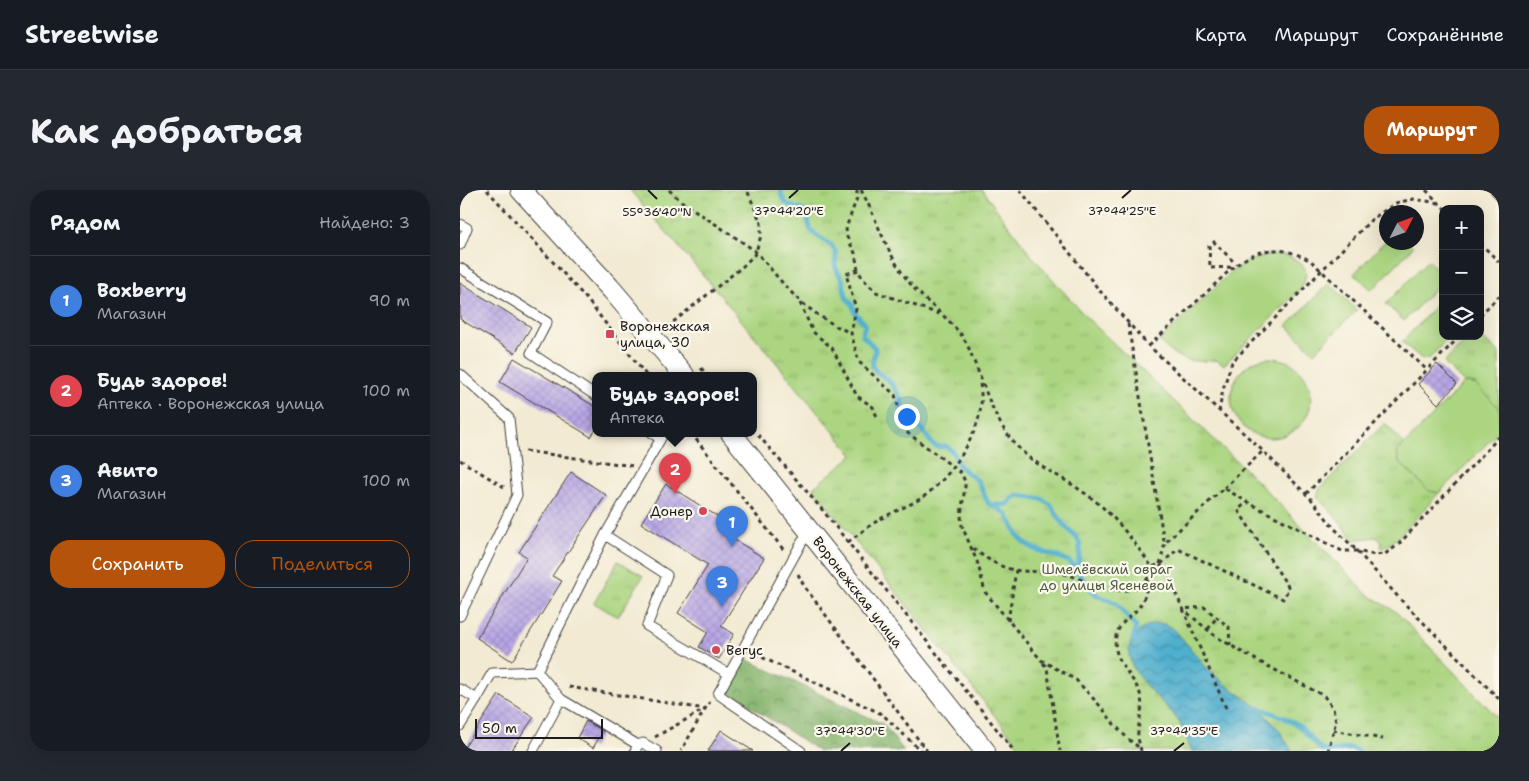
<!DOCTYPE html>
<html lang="ru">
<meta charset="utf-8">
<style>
:root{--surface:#171b24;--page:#242831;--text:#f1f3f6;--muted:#9ea1a6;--line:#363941;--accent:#b45309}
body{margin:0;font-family:"Shantell Sans",sans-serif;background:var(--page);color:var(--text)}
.controls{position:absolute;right:15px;top:15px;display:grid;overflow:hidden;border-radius:10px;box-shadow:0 5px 20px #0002}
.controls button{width:45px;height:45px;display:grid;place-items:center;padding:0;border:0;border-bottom:1px solid var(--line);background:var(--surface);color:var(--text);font:25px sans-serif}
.compass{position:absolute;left:919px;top:15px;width:45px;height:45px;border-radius:50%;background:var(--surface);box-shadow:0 5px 20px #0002;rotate:48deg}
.scale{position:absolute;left:15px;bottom:12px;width:128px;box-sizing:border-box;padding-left:5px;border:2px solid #1c1c1c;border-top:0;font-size:14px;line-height:18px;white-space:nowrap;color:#1c1c1c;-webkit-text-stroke:4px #fbf7ec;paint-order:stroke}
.you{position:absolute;left:446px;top:226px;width:18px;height:18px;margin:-12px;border:4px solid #fff;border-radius:50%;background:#1a73e8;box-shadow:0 0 0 8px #1a73e833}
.badge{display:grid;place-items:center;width:32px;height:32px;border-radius:50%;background:var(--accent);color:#fff;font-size:16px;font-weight:700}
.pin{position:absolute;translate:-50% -41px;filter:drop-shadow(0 1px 2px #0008)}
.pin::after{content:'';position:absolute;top:26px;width:18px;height:15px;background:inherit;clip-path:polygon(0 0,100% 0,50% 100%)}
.popup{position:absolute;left:132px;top:182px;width:165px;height:65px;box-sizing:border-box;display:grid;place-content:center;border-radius:10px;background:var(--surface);filter:drop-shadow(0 1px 4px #0005);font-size:16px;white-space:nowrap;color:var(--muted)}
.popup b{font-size:19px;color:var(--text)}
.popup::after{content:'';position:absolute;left:50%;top:100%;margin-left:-10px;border:10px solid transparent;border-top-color:var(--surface)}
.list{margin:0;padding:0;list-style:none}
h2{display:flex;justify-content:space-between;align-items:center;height:65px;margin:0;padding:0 20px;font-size:21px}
h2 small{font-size:16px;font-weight:400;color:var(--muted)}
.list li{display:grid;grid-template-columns:32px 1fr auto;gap:15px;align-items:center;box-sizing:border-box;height:90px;padding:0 20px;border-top:1px solid var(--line)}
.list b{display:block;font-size:19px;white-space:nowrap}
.list p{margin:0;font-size:16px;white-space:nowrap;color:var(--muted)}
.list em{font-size:16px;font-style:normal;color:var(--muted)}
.actions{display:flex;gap:10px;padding:15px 20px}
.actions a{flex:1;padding:11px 0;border:1px solid var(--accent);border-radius:20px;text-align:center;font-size:18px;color:var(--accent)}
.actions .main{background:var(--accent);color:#fff}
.icon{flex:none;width:28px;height:28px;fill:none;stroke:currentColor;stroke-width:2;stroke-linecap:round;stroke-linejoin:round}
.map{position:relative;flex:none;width:1039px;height:561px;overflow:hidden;border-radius:20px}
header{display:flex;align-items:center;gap:30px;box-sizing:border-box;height:70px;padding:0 25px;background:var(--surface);border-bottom:1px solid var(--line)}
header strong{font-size:24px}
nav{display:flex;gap:28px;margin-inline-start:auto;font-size:18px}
.intro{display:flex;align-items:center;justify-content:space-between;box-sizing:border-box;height:120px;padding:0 30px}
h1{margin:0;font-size:35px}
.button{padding:12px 22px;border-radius:20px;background:var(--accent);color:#fff;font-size:18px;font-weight:700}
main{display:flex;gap:30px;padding:0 30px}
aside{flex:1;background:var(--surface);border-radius:20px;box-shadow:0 5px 20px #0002}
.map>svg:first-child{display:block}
</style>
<header>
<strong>Streetwise</strong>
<nav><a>Карта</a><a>Маршрут</a><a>Сохранённые</a></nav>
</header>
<div class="intro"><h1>Как добраться</h1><a class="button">Маршрут</a></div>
<main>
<aside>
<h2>Рядом<small>Найдено: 3</small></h2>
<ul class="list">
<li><span class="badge" style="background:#3f7fe0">1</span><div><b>Boxberry</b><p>Магазин</p></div><em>90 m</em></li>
<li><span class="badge" style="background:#e0444e">2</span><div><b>Будь здоров!</b><p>Аптека · Воронежская улица</p></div><em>100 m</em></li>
<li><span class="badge" style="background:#3f7fe0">3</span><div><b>Авито</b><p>Магазин</p></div><em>100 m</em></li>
</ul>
<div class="actions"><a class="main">Сохранить</a><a>Поделиться</a></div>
</aside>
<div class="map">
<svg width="1039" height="561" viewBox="0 0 1039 561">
<defs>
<pattern id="forest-crowns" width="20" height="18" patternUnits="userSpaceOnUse" patternTransform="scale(1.25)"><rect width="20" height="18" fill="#88b66f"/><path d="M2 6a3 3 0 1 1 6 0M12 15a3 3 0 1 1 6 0" fill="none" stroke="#6e935a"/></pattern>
<pattern id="park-tufts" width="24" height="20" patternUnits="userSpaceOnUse" patternTransform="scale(1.25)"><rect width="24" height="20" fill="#abd581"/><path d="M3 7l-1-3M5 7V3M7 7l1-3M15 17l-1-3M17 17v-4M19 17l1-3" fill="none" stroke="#93b66f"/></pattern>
<pattern id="water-waves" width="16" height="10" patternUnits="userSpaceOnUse" patternTransform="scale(1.25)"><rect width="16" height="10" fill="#4fafce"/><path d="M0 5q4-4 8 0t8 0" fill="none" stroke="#418ea6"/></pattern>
<pattern id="building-cross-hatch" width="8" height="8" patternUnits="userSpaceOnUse" patternTransform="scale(1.25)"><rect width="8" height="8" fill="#b7a6e5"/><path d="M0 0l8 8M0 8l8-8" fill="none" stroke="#9d8ec4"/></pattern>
</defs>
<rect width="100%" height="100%" fill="#fbf7ec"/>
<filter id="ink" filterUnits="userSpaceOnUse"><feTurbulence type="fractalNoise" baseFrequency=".02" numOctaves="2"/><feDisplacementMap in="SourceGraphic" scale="10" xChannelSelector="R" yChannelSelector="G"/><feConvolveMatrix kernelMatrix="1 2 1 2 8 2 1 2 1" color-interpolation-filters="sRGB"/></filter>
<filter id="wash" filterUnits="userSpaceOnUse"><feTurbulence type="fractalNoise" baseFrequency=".0096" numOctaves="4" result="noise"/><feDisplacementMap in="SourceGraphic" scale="20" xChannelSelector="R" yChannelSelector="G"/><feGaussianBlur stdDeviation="1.12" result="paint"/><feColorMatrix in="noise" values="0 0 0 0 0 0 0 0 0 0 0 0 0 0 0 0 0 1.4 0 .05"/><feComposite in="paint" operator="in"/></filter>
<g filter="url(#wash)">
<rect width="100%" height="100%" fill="#f2ead2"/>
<path fill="#abd581" stroke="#64784e" d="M926 50V52L949 53 953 57 912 100 894 84Z
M821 64C843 71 854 79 839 101L764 175 756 170C729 173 719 171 699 151L770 83 786 72 807 65Z
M968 70 983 85V90L944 131 926 114Z
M869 93 897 120 854 163 827 136Z
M983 108V146H990L969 169H962L942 152Z
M771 208a40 40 0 1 1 80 0a40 40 0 1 1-80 0Z
M1004 193 1015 194 1039 218V241L979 303 969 301 939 272 937 262Z"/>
<path fill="url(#forest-crowns)" stroke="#526946" d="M286 469 423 534 444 561H359L267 501Z"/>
<path fill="url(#park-tufts)" stroke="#64784e" d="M170 0H522L571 65 626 127 787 281 907 404 935 421 1039 529V558L1036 561H563L353 298 393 265 256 100Z
M1010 146H1020L1039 163V218L1015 194 1004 193 984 173Z
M925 233 944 254 937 262 939 272 969 301 979 303C968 314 934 357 921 358L922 352 916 347 892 350 879 330 857 307 860 298Z
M158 371 183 386 158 427 134 413Z"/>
<path fill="url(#water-waves)" stroke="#366675" d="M692 434H705L715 440 746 477 765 494 799 518 819 540 832 561H732C727 551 724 539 717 529 703 509 650 473 676 444 680 439 687 436 692 434Z"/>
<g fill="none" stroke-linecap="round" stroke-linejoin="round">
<path stroke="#4fafce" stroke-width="5" d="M322 0 321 5 325 12 331 16 344 21 347 25 350 39 356 45 371 55 376 63 375 76 378 83 382 88 386 107 392 114 396 124 405 134 402 145 415 158C416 164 411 172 413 177 415 183 424 186 428 190 431 192 433 196 435 199 439 204 442 210 442 217 443 221 441 224 443 228 447 236 452 236 459 238 470 243 468 261 486 256L493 262 500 277 518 291 528 313 538 318 547 325 558 346 565 353 574 359 602 368 610 372 630 398 637 405 656 413 676 437 673 449
M536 314 541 315 548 314 553 308 559 305 582 309 591 315 603 334 617 348 620 354V362L617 380
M799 518 823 527 839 536 862 560 874 561
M875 561 890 558 898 561"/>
</g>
<g id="blocks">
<path fill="url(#building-cross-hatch)" d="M0 93 71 137 55 163 0 129Z
M54 168 136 217V239L131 247 40 192Z
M977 174 997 194 978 214 958 194Z
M111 282 146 305 92 386 102 391 52 471 17 448 67 367 59 362Z
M206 294 263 330 257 339 304 368 261 436 274 444 259 469 239 457 248 442 218 423 248 375 181 333Z
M39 505 74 527 51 561H2Z
M126 531 143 541 133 558 117 548Z
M261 540 293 561H248Z"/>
</g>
</g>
<g filter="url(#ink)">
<use href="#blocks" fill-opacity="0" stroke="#3c3b37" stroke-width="1"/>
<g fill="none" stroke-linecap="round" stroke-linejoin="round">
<defs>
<path id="service" d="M1035 0 1039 4
M0 34 7 38 0 55
M0 78 87 132 71 163 136 206
M0 184 49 228 57 305 0 426
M192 243 200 249
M204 243 145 345 207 385 187 436 269 484
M0 499 17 509 32 483 77 481 145 345
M101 509 178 555
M0 536 17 509
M73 561 101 509 77 481
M175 561 178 555 183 553 197 561
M341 561 258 504 348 341"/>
<path id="tertiary" d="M61 0 152 100 224 185
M271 243 525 561"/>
</defs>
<use href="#service" stroke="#3c3b37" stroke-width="11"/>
<use href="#tertiary" stroke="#3c3b37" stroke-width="22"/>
<path stroke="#3c3b37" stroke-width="3" stroke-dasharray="4 4" stroke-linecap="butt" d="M27 0 125 107 186 185
M209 0 221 11 294 60C307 73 317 88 330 101 347 119 368 133 391 143
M397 0V8L386 38 387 47 395 63 398 80 403 89 416 102 479 124
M401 0C417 29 426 62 446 88 462 111 488 125 504 149 509 157 512 167 516 176 527 204 535 231 555 254 574 276 600 285 623 302 652 321 672 349 692 377L700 374 709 389 723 419 755 446 787 465 864 506 873 518 876 531 868 561
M560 0 640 101 689 156 803 261 853 311 873 337 897 361 941 410 1039 509
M966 0 985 19
M753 51 776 74
M1020 53 1039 72
M749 55 750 78 773 77
M398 80 386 84 396 119 391 143 399 172 435 205 445 241 500 282 505 291V297L501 325 502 336 518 374 525 402 581 470 616 490 643 519 654 534 668 549 681 559
M340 113 353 142 372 158 397 206 413 217 417 227
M1020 125 1039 106
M668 134 704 352
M207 137 282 77 295 64 301 46V33L287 0
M689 156C707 139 726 121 745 104 779 71 802 44 851 71L967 180
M241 178 247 185
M759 222 763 199 772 172 912 29 936 13 953 9 979 13
M231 243 323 359
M298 245 360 317 554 561
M65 261 173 276
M0 270 44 297
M764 298 803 261
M846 304 1000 146
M388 352C399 344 410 335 422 328 435 321 448 316 460 309 487 292 518 248 521 215 522 207 520 197 520 189
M513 359C526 368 539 377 554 380 572 383 591 380 608 385 617 387 625 392 633 395 651 402 675 405 688 388 690 385 691 381 692 377
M700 374 705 353 764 298 787 312 882 361H897L915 365 925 364 938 355 1039 247
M701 374 718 359 823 409 829 398 778 320 787 312
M338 384 344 396 467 561
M548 431 556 380
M748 439 757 427
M295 464 422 524 461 561
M583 473 587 478 600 561
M109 497 245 519 250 512
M766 518 723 419 744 417 769 437 770 455
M873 540 923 549
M195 547 245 519 221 561
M681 561C680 555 677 548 678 542 679 528 685 515 679 501 671 483 651 468 656 446 660 430 674 426 681 414 686 406 687 396 688 388"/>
<use href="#service" stroke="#fff" stroke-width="9"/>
<use href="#tertiary" stroke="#fff" stroke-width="20"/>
</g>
</g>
<path fill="none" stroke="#1c1c1c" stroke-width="2" d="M188 0 197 9M329 8 338 0M662 8 671 0M381 561 390 553M714 561 724 553"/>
<g fill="#d1495b" stroke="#fbf7ec" stroke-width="2">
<rect x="145" y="139" width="10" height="10" rx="2.5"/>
<circle cx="243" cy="321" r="5"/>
<circle cx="256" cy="460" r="5"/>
</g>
<g text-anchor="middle" stroke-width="4.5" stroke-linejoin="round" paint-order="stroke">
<g font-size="14" fill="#1c1c1c" stroke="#fbf7ec" text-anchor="start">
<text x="160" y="141">Воронежская<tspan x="160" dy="16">улица, 30</tspan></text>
<text x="233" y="326" text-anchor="end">Донер</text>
<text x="266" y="465">Вегус</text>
</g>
<g font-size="14" fill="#4e5d3f" stroke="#fbf7ec">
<text x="647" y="384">Шмелёвский овраг<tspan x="647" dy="16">до улицы Ясеневой</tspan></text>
</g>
<g font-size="14" fill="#1c1c1c" stroke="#fbf7ec">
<text transform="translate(398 402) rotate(52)" y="5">Воронежская улица</text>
</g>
</g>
<g font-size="12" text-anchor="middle" fill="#1c1c1c" stroke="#fbf7ec" stroke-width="4.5" stroke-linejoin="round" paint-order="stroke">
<text x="329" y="25">37°44'20"E</text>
<text x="662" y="25">37°44'25"E</text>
<text x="197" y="26">55°36'40"N</text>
<text x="390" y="545">37°44'30"E</text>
<text x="724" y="545">37°44'35"E</text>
</g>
</svg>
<div class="controls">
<button>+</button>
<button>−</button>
<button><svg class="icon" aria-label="layers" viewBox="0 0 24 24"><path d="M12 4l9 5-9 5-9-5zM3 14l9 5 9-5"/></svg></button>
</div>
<svg class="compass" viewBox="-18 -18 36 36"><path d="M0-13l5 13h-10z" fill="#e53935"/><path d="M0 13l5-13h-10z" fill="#9ea1a6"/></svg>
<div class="scale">50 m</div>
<div class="you"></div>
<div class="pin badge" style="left:272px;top:357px;background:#3f7fe0">1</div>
<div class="pin badge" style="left:215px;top:304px;background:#e0444e">2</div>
<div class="popup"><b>Будь здоров!</b>Аптека</div>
<div class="pin badge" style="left:262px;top:417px;background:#3f7fe0">3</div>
</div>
</main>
